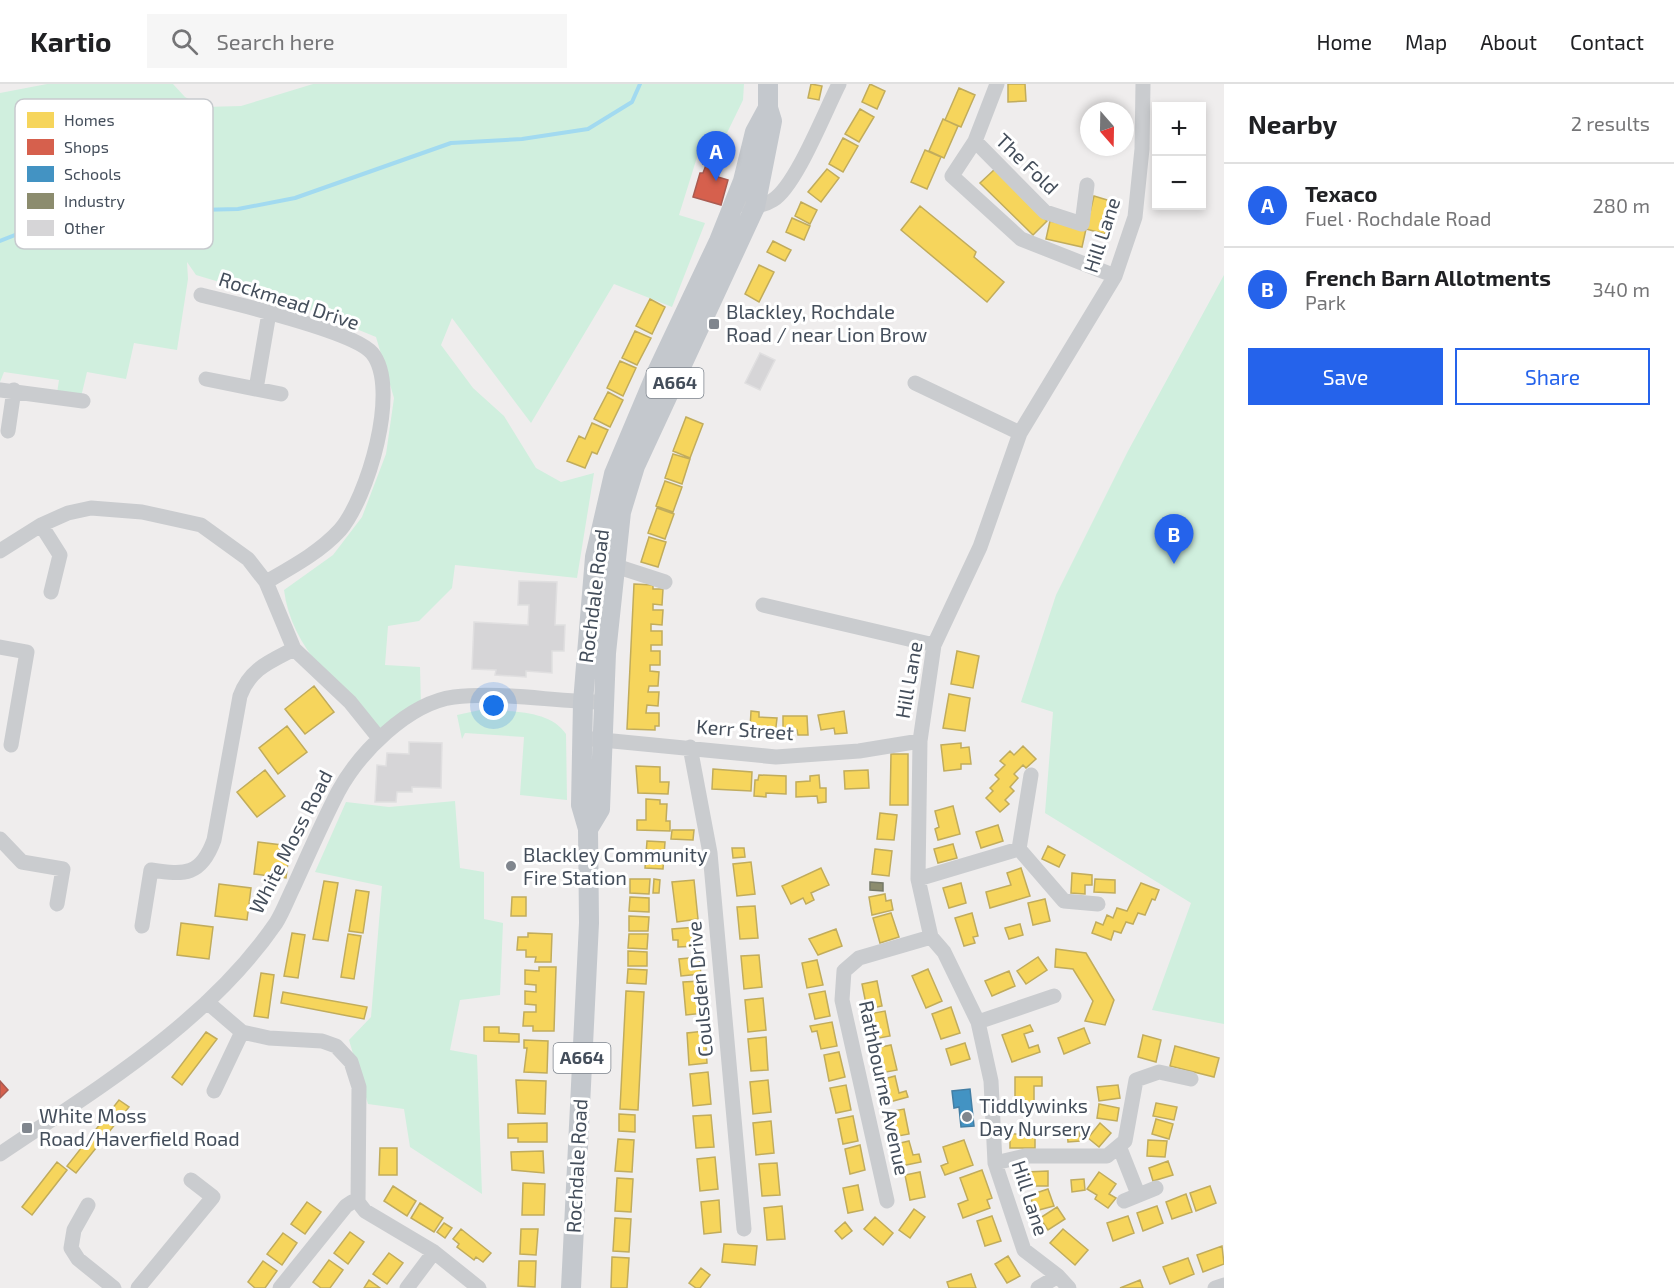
<!DOCTYPE html>
<meta charset="utf-8">
<style>
:root{--surface:#fff;--page:#f6f6f6;--text:#202124;--muted:#757577;--line:#e0e0e0;--accent:#2563eb}
body{margin:0;font-family:"Exo 2",sans-serif;background:var(--page);color:var(--text)}
.controls{position:absolute;right:18px;top:18px;display:grid;overflow:hidden;border-radius:0px;box-shadow:0 3px 9px #0003}
.controls button{width:54px;height:54px;display:grid;place-items:center;padding:0;border:0;border-bottom:2px solid var(--line);background:var(--surface);color:var(--text);font:30px sans-serif}
.compass{position:absolute;left:1080px;top:18px;width:54px;height:54px;border-radius:50%;background:var(--surface);box-shadow:0 3px 9px #0003;rotate:160deg}
.you{position:absolute;left:494px;top:622px;width:21px;height:21px;margin:-15px;border:4px solid #fff;border-radius:50%;background:#1a73e8;box-shadow:0 0 0 9px #1a73e833}
.badge{display:grid;place-items:center;width:39px;height:39px;border-radius:50%;background:var(--accent);color:#fff;font-size:20px;font-weight:700}
.pin{position:absolute;translate:-50% -50px;filter:drop-shadow(0 2px 3px #0008)}
.pin::after{content:'';position:absolute;top:32px;width:21px;height:18px;background:inherit;clip-path:polygon(0 0,100% 0,50% 100%)}
.list{margin:0;padding:0;list-style:none}
h2{display:flex;justify-content:space-between;align-items:center;height:78px;margin:0;padding:0 24px;font-size:26px}
h2 small{font-size:20px;font-weight:400;color:var(--muted)}
.list li{display:grid;grid-template-columns:39px 1fr auto;gap:18px;align-items:center;box-sizing:border-box;height:84px;padding:0 24px;border-top:2px solid var(--line)}
.list b{display:block;font-size:22px;white-space:nowrap}
.list p{margin:0;font-size:20px;white-space:nowrap;color:var(--muted)}
.list em{font-size:20px;font-style:normal;color:var(--muted)}
.actions{display:flex;gap:12px;padding:18px 24px}
.actions a{flex:1;padding:14px 0;border:2px solid var(--accent);border-radius:0px;text-align:center;font-size:21px;color:var(--accent)}
.actions .main{background:var(--accent);color:#fff}
.icon{flex:none;width:33px;height:33px;fill:none;stroke:currentColor;stroke-width:2;stroke-linecap:round;stroke-linejoin:round}
.map{position:relative;flex:none;width:1224px;height:1204px;overflow:hidden}
header{display:flex;align-items:center;gap:36px;box-sizing:border-box;height:84px;padding:0 30px;background:var(--surface);border-bottom:2px solid var(--line)}
header strong{font-size:28px}
nav{display:flex;gap:33px;margin-inline-start:auto;font-size:21px}
.search{width:420px;height:54px;background:var(--page);display:flex;align-items:center;gap:15px;box-sizing:border-box;padding:0 21px;border-radius:0px;color:var(--muted);font-size:22px}
main{display:flex}
aside{flex:1;background:var(--surface)}
.map>svg:first-child{display:block}
</style>
<header>
<strong>Kartio</strong>
<div class="search"><svg class="icon" aria-label="search" viewBox="0 0 24 24"><circle cx="10" cy="10" r="6"/><path d="M15 15l6 6"/></svg>Search here</div>
<nav><a>Home</a><a>Map</a><a>About</a><a>Contact</a></nav>
</header>
<main>
<div class="map">
<svg width="1224" height="1204" viewBox="0 0 1224 1204">
<rect width="100%" height="100%" fill="#efeded"/>
<path fill="#d0efde" d="M47 0H173L185 13 204 23 241 22 313 0H744L743 16 726 51 717 47 703 54 679 131 705 139 672 223 614 200 531 339 452 234 441 261 473 304 504 332 536 384 561 398 594 389 577 494 455 481 452 504 419 537 388 542 385 581 420 583 421 623 379 648C341 607 291 564 284 506L333 471 362 433 386 370 394 314 376 253 300 222 196 191 187 178 188 195 177 266 134 259 126 295 87 288 81 313 57 309 59 296 4 288 0 298V9Z
M1224 191V940L1152 926 1191 819 1045 729 1053 628 1021 618 1056 511 1128 367Z
M480 626C506 627 550 625 566 650L567 716 520 711 524 653 465 649 462 655 457 631Z
M455 717 460 784 484 788V835L503 839 500 911 460 916 450 966 477 971 482 1110 410 1063 404 1025 368 1020 349 956 371 933 382 802 315 788 346 718 389 723Z"/>
<path fill="#f6d55c" stroke="#c1ac5c" stroke-width="1.5" d="M811 0 822 2 819 16 808 14Z
M870 0 885 7 877 25 862 18Z
M1008 0H1025L1026 17 1008 18Z
M959 4 975 11 961 43 945 36Z
M860 25 874 33 859 58 845 50Z
M943 35 958 42 944 74 929 67Z
M843 54 858 62 843 88 829 80Z
M925 66 941 73 927 105 911 98Z
M827 85 839 94 821 118 808 108Z
M995 85 1047 137 1033 151 980 99Z
M1094 112 1114 118 1105 150 1086 145Z
M801 118 817 126 810 140 795 132Z
M920 122 976 168 974 173 1004 198 987 218 901 146Z
M792 134 810 142 804 156 786 148Z
M1050 137 1086 145 1082 163 1046 155Z
M773 157 791 166 785 177 767 168Z
M759 181 774 188 759 218 745 210Z
M650 215 665 223 652 250 636 242Z
M635 247 651 254 637 281 622 274Z
M620 277 636 284 623 312 607 304Z
M608 308 623 316 610 343 594 335Z
M686 333 703 340 690 374 673 367Z
M592 339 608 346 597 370 592 368 585 384 567 377 579 352 585 355Z
M673 370 690 375 682 400 665 394Z
M665 397 682 403 673 428 656 422Z
M657 424 674 430 665 455 648 449Z
M649 453 666 458 658 483 641 478Z
M634 500 653 501V505H663L662 521 653 520V526H663L662 541 651 540V547H662V561H651V567H660V581H650V587L659 588 658 602H649L648 608H659L658 622 647 621 646 629H659V642H655V646L627 645Z
M957 567 979 572 973 604 951 600Z
M314 602 334 628 305 650 285 625Z
M949 610 970 614 965 647 943 644Z
M751 627 759 628V633L777 634 775 652H766V647L750 645Z
M844 627 847 649 835 650 834 644 821 646 818 631Z
M783 632H807L808 651H798L797 646H783Z
M287 642 307 668 278 690 259 664Z
M961 659V664L969 663 971 680H961V685L944 687 941 661Z
M1023 662 1036 675 1026 684 1023 681 1014 690 1018 694 1010 703 1014 707 1005 716 1009 720 1000 728 986 714 993 707 990 704 999 695 995 691 1005 681 1000 677 1010 667 1014 671Z
M891 670H908V721H890Z
M636 682 660 683V698H669L668 710 638 709Z
M713 685 752 688 751 707 712 705Z
M265 686 285 712 257 733 237 708Z
M868 686 869 704 845 705 844 687Z
M759 691 786 692V710L766 709V713L754 712 755 696H758Z
M819 691 820 704H826V718L818 719 817 712 796 713V698L810 697V692Z
M646 715 660 716V720H667L666 737H670V747L637 746V736H646Z
M953 722 960 750 938 756 935 745 939 743 935 727Z
M880 729 897 731 894 756 877 755Z
M998 741 1003 757 981 764 976 748Z
M672 746H694L693 756 671 755Z
M647 757 665 758 663 785 645 784Z
M258 758 290 762 286 794 254 790Z
M953 760 957 774 938 779 934 765Z
M1048 762 1065 771 1059 783 1042 775Z
M732 764H744L745 773 733 774Z
M875 765 892 767 889 792 872 790Z
M751 778 755 810 737 812 733 780Z
M821 784 829 801 811 809 814 816 806 820 803 814 791 820 782 802Z
M1021 784 1030 812 990 824 986 808 1011 801 1007 789Z
M1072 789 1092 791V801H1085V810L1071 809Z
M630 795H650L649 810 630 809Z
M654 795 660 796 659 809H653Z
M1095 795 1115 796V809L1094 808Z
M694 796 698 835 677 838 672 798Z
M324 797 338 799 328 857 313 855Z
M961 799 966 819 949 824 943 804Z
M1141 799 1159 806 1155 816 1152 815 1145 831 1138 829 1133 840 1126 838 1121 849 1114 847 1111 856 1092 849 1096 838 1103 841 1107 831 1113 834 1117 824 1127 827Z
M219 800 251 804 247 836 215 832Z
M356 806 369 808 363 849 349 847Z
M885 810 886 817 891 816 893 826 872 831 869 813Z
M512 813H526V832H511Z
M630 813 649 814V828L629 827Z
M1045 815 1050 837 1033 841 1028 819Z
M755 822 758 854 740 855 737 823Z
M891 829 899 853 880 859 873 834Z
M972 829 978 852 973 853 975 859 964 862 955 834Z
M629 832 649 833 648 847H629Z
M181 839 213 843 209 875 177 871Z
M1020 840 1023 851 1009 855 1005 844Z
M697 843 698 862 678 863V856H673L672 845Z
M836 845 842 862 818 871 809 855Z
M292 849 305 851 298 894 284 892Z
M528 849 552 850 551 878H535L536 873H526V866H517L518 853H528Z
M348 850 361 852 354 895 341 893Z
M629 850H648L647 865 628 864Z
M1056 865 1086 869 1114 916 1105 941 1085 937 1093 917 1073 885 1055 883Z
M628 867 647 868V882H628Z
M759 871 762 903 744 905 741 872Z
M699 873 701 890 681 892 679 875Z
M1038 873 1047 886 1026 900 1017 887Z
M817 876 823 901 807 904 802 879Z
M539 883H556L554 947H533V942H523L524 928H536V921L525 920V907L536 908V901L525 900V886L539 887Z
M628 885 647 886 646 900 627 899Z
M928 885 942 917 926 924 912 892Z
M1009 887 1015 902 992 912 985 897Z
M261 889 274 891 268 934 254 932Z
M701 897 704 929 686 931 683 898Z
M877 897 882 922 867 925 862 900Z
M626 907 644 908 638 1026 620 1025Z
M825 907 830 932 815 935 809 910Z
M283 908 367 923 364 935 281 919Z
M763 914 766 946 748 948 745 916Z
M951 923 960 949 941 955 932 930Z
M885 927 890 952 874 955 869 930Z
M832 938 837 962 821 965 817 947 812 948 810 942Z
M1030 941 1033 947 1024 950 1029 964 1038 961 1040 968 1012 978 1002 951Z
M484 943H499V949L519 950V958L484 957Z
M1084 944 1090 959 1064 970 1058 954Z
M705 947 707 979 689 981 687 949Z
M206 948 217 955 182 1001 172 993Z
M1143 951 1161 956 1156 978 1138 973Z
M766 953 768 986 751 987 748 955Z
M524 956 548 957 547 989 524 988 527 964H524Z
M965 959 970 975 951 981 946 965Z
M891 961 897 986 881 989 876 964Z
M1175 962 1219 974 1214 993 1170 982Z
M839 968 845 993 829 997 824 971Z
M708 988 711 1020 693 1022 690 990Z
M895 992 899 1009 906 1007 908 1013 886 1019 880 996Z
M1015 993H1042V1002H1034V1026L1015 1025Z
M516 996 546 997 545 1030 518 1029Z
M768 996 771 1028 753 1030 750 998Z
M846 1001 851 1026 836 1029 830 1004Z
M1118 1001 1120 1014 1099 1017 1097 1003Z
M119 1016 129 1023 76 1089 67 1082Z
M1156 1019 1177 1023 1174 1036 1153 1032Z
M1099 1020 1119 1024 1117 1037 1097 1034Z
M904 1025 909 1050 893 1053 888 1028Z
M619 1030 635 1031V1048L619 1047Z
M711 1031 714 1063 696 1064 693 1032Z
M853 1032 858 1057 843 1060 838 1035Z
M1156 1035 1173 1040 1169 1055 1152 1050Z
M771 1037 774 1069 756 1071 753 1039Z
M547 1039V1058H518V1054H508V1040Z
M1100 1039 1111 1049 1099 1063 1088 1054Z
M1079 1044 1080 1057 1068 1058 1067 1045Z
M1010 1050H1035V1064H1010Z
M618 1055 634 1056 632 1088 615 1087Z
M964 1056 973 1081 945 1091 941 1082 948 1079 943 1063Z
M1148 1056 1167 1057 1165 1073 1147 1072Z
M909 1057 913 1071 919 1070 921 1078 901 1082 896 1060Z
M860 1061 865 1086 850 1090 845 1065Z
M380 1064H397V1091H379Z
M543 1067 544 1089 512 1086 511 1068Z
M715 1073 718 1105 700 1107 697 1075Z
M1168 1077 1173 1091 1153 1097 1149 1084Z
M57 1078 67 1086 32 1131 22 1123Z
M777 1079 780 1111 762 1112 759 1080Z
M982 1086 992 1114 987 1116 990 1124 963 1134 958 1120 968 1116 960 1094Z
M1048 1087V1102H1025L1026 1088Z
M920 1088 925 1113 910 1116 905 1091Z
M1099 1088 1116 1100 1109 1110 1116 1114 1108 1124 1095 1115 1097 1111 1087 1105Z
M617 1094 633 1095 631 1128 615 1127Z
M1084 1095 1085 1106 1072 1108 1071 1096Z
M523 1099 545 1100 544 1131H522Z
M858 1101 863 1126 848 1129 843 1104Z
M393 1102 416 1117 407 1132 384 1117Z
M1210 1102 1216 1119 1196 1127 1190 1109Z
M1048 1105 1054 1122 1035 1127 1030 1111Z
M1186 1110 1192 1128 1172 1135 1166 1118Z
M719 1116 721 1148 704 1150 701 1118Z
M307 1118 321 1128 305 1150 291 1140Z
M420 1119 443 1134 434 1148 411 1134Z
M782 1122 785 1155 767 1156 764 1124Z
M1157 1122 1163 1139 1143 1147 1137 1129Z
M1057 1123 1065 1135 1048 1146 1040 1134Z
M914 1125 925 1133 910 1154 899 1146Z
M992 1132 1001 1157 985 1162 977 1137Z
M1128 1132 1134 1149 1113 1157 1107 1139Z
M875 1133 893 1149 883 1161 864 1145Z
M615 1134 631 1135 629 1168 613 1167Z
M845 1138 852 1147 842 1155 835 1147Z
M444 1139 452 1144 445 1154 437 1148Z
M461 1145 491 1169 483 1178 476 1173 474 1176 457 1163 459 1160 453 1155Z
M521 1145H538L536 1171 520 1170Z
M1063 1145 1088 1166 1075 1181 1050 1159Z
M350 1148 364 1158 348 1180 334 1169Z
M283 1149 297 1159 282 1181 267 1170Z
M724 1160 757 1162 755 1181 722 1178Z
M1222 1162 1224 1180 1203 1188 1197 1171Z
M389 1169 403 1179 387 1200 373 1190Z
M1008 1172 1020 1192 1007 1199 995 1180Z
M612 1173 629 1174 627 1204H611Z
M1188 1174 1194 1190 1170 1200 1163 1183Z
M329 1176 343 1186 330 1204H321L313 1198Z
M263 1177 277 1187 265 1204H255L248 1198Z
M519 1177H536L535 1203 518 1202Z
M701 1184 710 1191 700 1204H696L689 1199Z
M971 1190 976 1204H949L947 1198Z
M369 1196 380 1204H364Z
M1140 1196 1143 1204H1120Z"/>
<path fill="#d6604d" stroke="#aa5b51" stroke-width="1.5" d="M710 55 728 60 718 93 728 96 721 121 693 113 700 89H703L706 81 703 80Z
M0 997 8 1006 0 1014Z"/>
<path fill="#4393c3" stroke="#437ea4" stroke-width="1.5" d="M970 1005 974 1042 961 1043 959 1023 954 1024 952 1007Z"/>
<path fill="#8c8c6e" stroke="#767968" stroke-width="1.5" d="M870 798 883 799V807L870 806Z"/>
<g fill="none" stroke-linecap="round" stroke-linejoin="round">
<path stroke="#a2daf0" stroke-width="4" d="M0 157 61 133 116 128 238 125 295 114 451 59 522 55 588 45 632 18 640 0"/>
</g>
<path fill="#d6d5d7" stroke="#e0dfe0" stroke-width="1.5" d="M760 269 775 276 760 306 745 299Z
M519 497 557 498 555 541H565L564 567H552V589L526 587V593L495 591 496 586 472 585 474 538 528 541 529 521H518Z
M409 658 442 659 441 704 412 703V708H397L396 718H375L377 681 386 682 387 669 409 670Z"/>
<g fill="none" stroke-linecap="round" stroke-linejoin="round">
<path stroke="#cacccf" stroke-width="15" d="M997 0 975 57 952 92 1021 155 1115 192
M975 57 1045 128 1082 140 1087 101
M746 122C755 123 765 121 773 116 796 102 825 27 839 0
M201 211C233 219 354 247 372 269 401 304 367 415 340 446 320 468 292 483 266 498
M206 295 281 310
M915 299 1020 349
M256 305 269 229
M0 306 83 317
M8 347 14 306
M41 441 60 471 51 508
M0 467 41 441 68 429 91 424 142 428 201 441 248 475 266 498 294 565 350 618 379 654
M594 475 665 498
M763 521 934 561
M0 563 27 568 11 661
M582 654 776 673 859 667 920 657
M690 663 710 769 744 1145
M0 755 22 778 63 785 57 820
M1019 765 1031 691
M918 795 1019 765 1064 817 1098 820
M142 842 151 786C185 791 201 792 214 756L240 612C250 585 269 578 294 565
M207 918 242 948 269 954 322 957 336 962 351 978 359 1003 358 1118
M978 938 1054 912
M214 1007 242 948
M1119 1062 1138 1110
M0 1070C98 1004 208 938 276 839 283 828 288 814 294 802 308 771 322 739 338 708 359 669 408 619 454 613 503 607 554 618 603 618
M995 1079 1025 1072H1107L1125 1057 1136 996 1159 988 1191 995
M887 1117 842 916 844 887 859 874 931 853
M1124 1117 1156 1104
M358 1118 365 1127 434 1168 479 1204
M88 1121 74 1146 71 1164 78 1175 114 1204
M138 1204 213 1113 191 1096
M280 1204 346 1122 352 1118H358
M407 1204 434 1168
M1038 1204 1058 1192
M1069 1204 1058 1192 1024 1166 995 1079 991 997 978 938 944 868 931 853 918 795 920 657 934 561 980 463 1020 349 1115 192 1135 133 1142 65 1143 0
M1215 1204 1224 1201"/>
<path stroke="#c4c8cd" stroke-width="20" d="M588 745 600 725 606 569 621 428 635 382 755 123 772 37 768 24V0
M571 1204 589 839 588 745 581 721 583 618 595 473 614 390 657 288 719 157 743 97 755 48 768 24"/>
</g>
<g fill="#80868e" stroke="#fff" stroke-width="2">
<rect x="708" y="234" width="12" height="12" rx="3"/>
<circle cx="511" cy="782" r="6"/>
<circle cx="967" cy="1033" r="6"/>
<rect x="21" y="1038" width="12" height="12" rx="3"/>
</g>
<g text-anchor="middle" stroke-width="6" stroke-linejoin="round" paint-order="stroke">
<g fill="#fff" stroke="#7c838c" stroke-width="1.5">
<rect x="646.5" y="284" width="57" height="30" rx="4.5"/>
<rect x="553.5" y="959" width="57" height="30" rx="4.5"/>
</g>
<g font-size="18" font-weight="bold" fill="#444e5b">
<text x="675" y="305">A664</text>
<text x="582" y="980">A664</text>
</g>
<g font-size="20" fill="#444e5b" stroke="#fff">
<text transform="translate(1027 80) rotate(44)" y="7">The Fold</text>
<text transform="translate(1102 151) rotate(-72)" y="7">Hill Lane</text>
<text transform="translate(289 217) rotate(18)" y="7">Rockmead Drive</text>
<text transform="translate(594 512) rotate(-83)" y="7">Rochdale Road</text>
<text transform="translate(909 596) rotate(-80)" y="7">Hill Lane</text>
<text transform="translate(745 646) rotate(4)" y="7">Kerr Street</text>
<text transform="translate(291 758) rotate(-63)" y="7">White Moss Road</text>
<text transform="translate(700 905) rotate(-95)" y="7">Coulsden Drive</text>
<text transform="translate(884 1004) rotate(78)" y="7">Rathbourne Avenue</text>
<text transform="translate(577 1082) rotate(-87)" y="7">Rochdale Road</text>
<text transform="translate(1030 1114) rotate(72)" y="7">Hill Lane</text>
</g>
<g font-size="20" fill="#444e5b" stroke="#fff" text-anchor="start">
<text x="726" y="235">Blackley, Rochdale<tspan x="726" dy="23">Road / near Lion Brow</tspan></text>
<text x="523" y="778">Blackley Community<tspan x="523" dy="23">Fire Station</tspan></text>
<text x="979" y="1029">Tiddlywinks<tspan x="979" dy="23">Day Nursery</tspan></text>
<text x="39" y="1039">White Moss<tspan x="39" dy="23">Road/Haverfield Road</tspan></text>
</g>
</g>
<rect x="15" y="15" width="198" height="150" rx="9" fill="#fff" stroke="#c7cace" stroke-width="1.5"/>
<rect x="27" y="28" width="27" height="16" fill="#f6d55c"/>
<rect x="27" y="55" width="27" height="16" fill="#d6604d"/>
<rect x="27" y="82" width="27" height="16" fill="#4393c3"/>
<rect x="27" y="109" width="27" height="16" fill="#8c8c6e"/>
<rect x="27" y="136" width="27" height="16" fill="#d6d5d7"/>
<g font-size="16" fill="#444e5b">
<text x="64" y="42">Homes</text>
<text x="64" y="69">Shops</text>
<text x="64" y="96">Schools</text>
<text x="64" y="123">Industry</text>
<text x="64" y="150">Other</text>
</g>
</svg>
<div class="controls">
<button>+</button>
<button>−</button>
</div>
<svg class="compass" viewBox="-18 -18 36 36"><path d="M0-13l5 13h-10z" fill="#e53935"/><path d="M0 13l5-13h-10z" fill="#757577"/></svg>
<div class="you"></div>
<div class="pin badge" style="left:716px;top:97px">A</div>
<div class="pin badge" style="left:1174px;top:480px">B</div>
</div>
<aside>
<h2>Nearby<small>2 results</small></h2>
<ul class="list">
<li><span class="badge">A</span><div><b>Texaco</b><p>Fuel · Rochdale Road</p></div><em>280 m</em></li>
<li><span class="badge">B</span><div><b>French Barn Allotments</b><p>Park</p></div><em>340 m</em></li>
</ul>
<div class="actions"><a class="main">Save</a><a>Share</a></div>
</aside>
</main>
